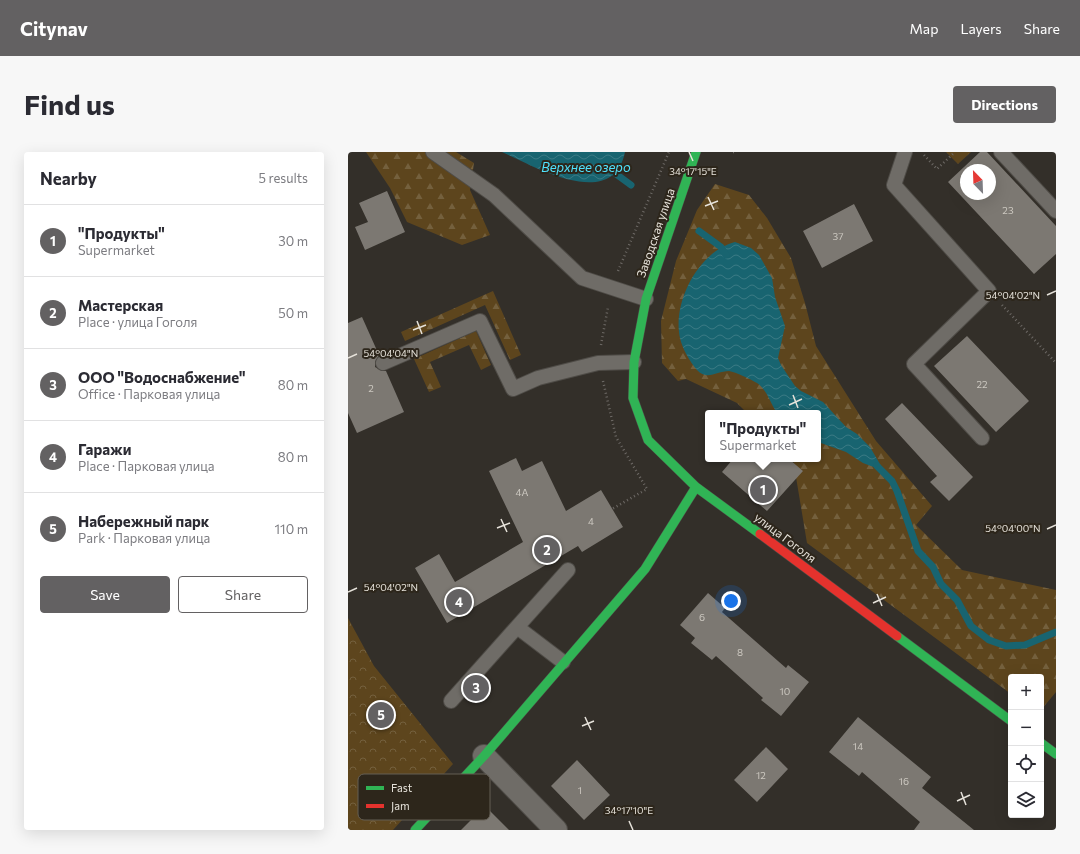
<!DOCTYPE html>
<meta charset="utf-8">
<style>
:root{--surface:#fff;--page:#f7f7f7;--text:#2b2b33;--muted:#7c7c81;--line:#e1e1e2;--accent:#636162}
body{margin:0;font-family:Commissioner,sans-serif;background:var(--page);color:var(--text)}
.controls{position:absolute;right:12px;bottom:12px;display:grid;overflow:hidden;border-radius:4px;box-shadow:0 4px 16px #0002}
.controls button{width:36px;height:36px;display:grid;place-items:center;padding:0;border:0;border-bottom:1px solid var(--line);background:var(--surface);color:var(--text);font:20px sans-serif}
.compass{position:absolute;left:612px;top:12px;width:36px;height:36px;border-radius:50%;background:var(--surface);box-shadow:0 4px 16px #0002;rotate:337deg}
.you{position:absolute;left:383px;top:449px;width:14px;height:14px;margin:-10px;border:3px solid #fff;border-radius:50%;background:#1a73e8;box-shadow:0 0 0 6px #1a73e833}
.badge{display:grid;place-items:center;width:26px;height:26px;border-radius:50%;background:var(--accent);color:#fff;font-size:13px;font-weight:700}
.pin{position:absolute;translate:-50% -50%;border:2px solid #fff;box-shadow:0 1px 4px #0006}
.popup{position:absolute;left:357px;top:258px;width:116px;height:52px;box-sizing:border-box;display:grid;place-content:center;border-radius:4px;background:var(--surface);filter:drop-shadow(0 1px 3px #0005);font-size:13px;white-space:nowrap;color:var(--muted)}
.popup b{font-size:15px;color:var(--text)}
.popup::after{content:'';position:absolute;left:50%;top:100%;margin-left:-8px;border:8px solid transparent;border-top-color:var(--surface)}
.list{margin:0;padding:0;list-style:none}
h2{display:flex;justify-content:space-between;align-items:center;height:52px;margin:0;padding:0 16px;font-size:17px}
h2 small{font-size:13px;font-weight:400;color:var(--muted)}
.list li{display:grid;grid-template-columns:26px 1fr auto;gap:12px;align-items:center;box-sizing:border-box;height:72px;padding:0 16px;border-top:1px solid var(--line)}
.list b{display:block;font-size:15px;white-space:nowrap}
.list p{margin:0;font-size:13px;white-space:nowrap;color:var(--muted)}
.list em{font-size:13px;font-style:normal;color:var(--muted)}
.actions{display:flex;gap:8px;padding:12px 16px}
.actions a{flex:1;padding:9px 0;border:1px solid var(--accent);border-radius:4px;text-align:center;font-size:14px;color:var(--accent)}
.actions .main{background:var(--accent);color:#fff}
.icon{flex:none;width:22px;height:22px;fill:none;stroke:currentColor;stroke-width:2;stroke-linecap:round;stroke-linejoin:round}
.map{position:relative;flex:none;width:708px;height:678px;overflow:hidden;border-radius:4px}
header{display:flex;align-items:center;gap:24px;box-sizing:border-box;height:56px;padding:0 20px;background:var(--accent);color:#fff}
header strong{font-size:19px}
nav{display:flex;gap:22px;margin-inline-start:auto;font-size:14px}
.intro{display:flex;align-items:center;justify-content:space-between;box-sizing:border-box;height:96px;padding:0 24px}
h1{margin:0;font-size:28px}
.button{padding:10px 18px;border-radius:4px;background:var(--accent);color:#fff;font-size:14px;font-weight:700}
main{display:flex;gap:24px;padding:0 24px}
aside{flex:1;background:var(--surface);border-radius:4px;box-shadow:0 4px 16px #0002}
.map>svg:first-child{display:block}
</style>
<header>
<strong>Citynav</strong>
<nav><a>Map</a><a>Layers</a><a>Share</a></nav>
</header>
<div class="intro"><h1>Find us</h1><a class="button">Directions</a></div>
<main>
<aside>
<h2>Nearby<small>5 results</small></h2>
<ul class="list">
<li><span class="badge">1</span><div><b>&quot;Продукты&quot;</b><p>Supermarket</p></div><em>30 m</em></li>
<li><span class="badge">2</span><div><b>Мастерская</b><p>Place · улица Гоголя</p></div><em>50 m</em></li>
<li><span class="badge">3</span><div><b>ООО &quot;Водоснабжение&quot;</b><p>Office · Парковая улица</p></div><em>80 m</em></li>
<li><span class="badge">4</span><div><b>Гаражи</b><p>Place · Парковая улица</p></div><em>80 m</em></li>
<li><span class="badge">5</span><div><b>Набережный парк</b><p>Park · Парковая улица</p></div><em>110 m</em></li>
</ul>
<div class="actions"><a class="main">Save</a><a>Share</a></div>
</aside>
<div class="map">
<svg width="708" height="678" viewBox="0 0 708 678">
<defs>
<pattern id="forest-firs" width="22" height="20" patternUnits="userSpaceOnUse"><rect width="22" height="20" fill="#5d451d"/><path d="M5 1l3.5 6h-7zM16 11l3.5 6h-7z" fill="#74603d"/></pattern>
<pattern id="park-crowns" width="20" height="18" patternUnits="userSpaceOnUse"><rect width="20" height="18" fill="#5d451d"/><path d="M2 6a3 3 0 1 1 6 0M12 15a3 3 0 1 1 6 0" fill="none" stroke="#74603d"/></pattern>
<pattern id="water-waves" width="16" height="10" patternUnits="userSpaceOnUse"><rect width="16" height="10" fill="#186470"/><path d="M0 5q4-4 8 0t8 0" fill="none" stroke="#3a7a84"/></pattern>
</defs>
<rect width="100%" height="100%" fill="#332f29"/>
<path fill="url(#forest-firs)" d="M18 0H108L126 11 122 38 142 83 114 93 59 70 42 36Z
M598 0H623L610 12Z
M367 32 401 43 419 66 443 106 457 151 468 194 528 289 584 354 568 373 614 418 708 438V540L693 558V525H663V542L459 391 445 307H470V261H399L389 251 338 227 330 229 314 211 313 169 328 109 349 58Z
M145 139 173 203 162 208 137 153 57 189 53 180Z
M128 179 143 213 133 218 121 193 82 210 93 235 81 240 66 207Z"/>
<path fill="url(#park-crowns)" d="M0 466 26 514 105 612 45 678H0Z"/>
<path fill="url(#water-waves)" d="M154 0H277C265 60 187 15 154 0Z
M387 90 403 96 411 103 424 126 427 145 437 174 430 206 433 213 447 234 453 239 475 250 498 275 509 282 522 295 536 319 515 311 498 300 470 290V261H429C422 251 420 239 409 231 402 227 388 220 381 219 369 219 359 229 349 218 342 210 334 196 332 186 324 150 351 99 387 90Z"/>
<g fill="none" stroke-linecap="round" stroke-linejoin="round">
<path stroke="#186470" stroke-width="7" d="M268 22 283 33
M351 79 373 95 378 103
M529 314 544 329 549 339 570 399 585 415 593 432 609 448 623 474 641 488 658 494 677 493 708 480"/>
</g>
<path fill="#7c7872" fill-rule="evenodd" d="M632 0H639L708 74V102L686 122 600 30ZM618 18H642V42H618Z
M39 39 57 80 17 98 7 75 20 70 11 51Z
M506 52 525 89 474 116 455 79Z
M14 165 31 203 27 210V215L34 219H38L56 260 9 281 0 261V171Z
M619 184 681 249 648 280 586 214Z
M554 251 625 325 601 349 582 330 589 324 537 267Z
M168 306 174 319 194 309 218 359 253 338 275 375 234 400 230 394 99 471 67 416 91 402 107 430 175 390 141 319Z
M385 307H441L455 319 419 359 374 320Z
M360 441 377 456 374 460 438 516 440 513 461 530 433 564 413 548 415 546 368 504 364 508 343 491 347 486 332 473Z
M510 565 583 625 574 636 626 678H566L572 670 514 620 511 624 481 600Z
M418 595 440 617 409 650 386 628Z
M229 608 262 643 236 668 203 634Z
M137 654 161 678H113Z"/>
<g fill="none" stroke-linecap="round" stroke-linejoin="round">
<defs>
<path id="lane" d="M85 0 146 43 234 126 298 147
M557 0 546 33 641 139 566 212 634 286
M653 0 708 59
M35 211 132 169 165 237 190 226 250 211 286 210
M169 475 220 418
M103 549 169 475 215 510"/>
<path id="street" d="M136 604 208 678"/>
<path id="fast" d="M348 0 298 147 286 210 285 246 300 288 348 335 412 382
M549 484 663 569
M693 591 708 602
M67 678 136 604 297 417 348 335"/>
<path id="jam" d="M412 382 549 484"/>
</defs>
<use href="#lane" stroke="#4f4c47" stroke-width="16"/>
<use href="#street" stroke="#4f4c47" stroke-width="24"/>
<use href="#fast" stroke="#4f4c47" stroke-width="10"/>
<use href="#jam" stroke="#4f4c47" stroke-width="10"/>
<path stroke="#6e6a66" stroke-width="2.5" stroke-dasharray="1 3" stroke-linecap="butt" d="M385 0H389
M576 3 589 17 607 0
M270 119 321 0
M654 153 708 211
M253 193 260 155
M255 229 268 285 299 337 264 357"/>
<use href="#lane" stroke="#6f6c67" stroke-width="14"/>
<use href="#street" stroke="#6f6c67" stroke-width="22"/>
<use href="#fast" stroke="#30b455" stroke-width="9"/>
<use href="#jam" stroke="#e5322d" stroke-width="9"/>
</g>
<path fill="none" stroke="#e6e2da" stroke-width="1.5" d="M341 0 345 9M360 45 366 58M357 54 370 49M699 143 708 139M69 169 74 182M65 178 78 173M0 206 9 202M445 243 450 256M441 253 454 247M153 367 159 380M149 376 162 371M699 377 708 373M0 440 9 436M529 442 534 454M525 451 538 445M237 565 243 578M234 574 246 569M613 640 618 653M609 649 622 643M281 669 285 678"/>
<g text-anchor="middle" stroke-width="4" stroke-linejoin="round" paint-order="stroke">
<g font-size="10" fill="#ccc8c0">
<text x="660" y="62">23</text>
<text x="490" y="88">37</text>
<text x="634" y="236">22</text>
<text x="23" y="240">2</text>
<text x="174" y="344">4А</text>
<text x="243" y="373">4</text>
<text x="354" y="469">6</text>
<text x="392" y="504">8</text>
<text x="437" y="543">10</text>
<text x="510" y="598">14</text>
<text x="413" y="627">12</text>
<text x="556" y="633">16</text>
<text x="232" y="642">1</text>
</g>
<g font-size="12" fill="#e6e2da" stroke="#2d261b">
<text transform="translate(308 81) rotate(-71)" y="4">Заводская улица</text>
<text transform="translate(437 386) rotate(37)" y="4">улица Гоголя</text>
</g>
<g font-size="13" font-style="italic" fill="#50e3fe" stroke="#2d261b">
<text x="238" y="20">Верхнее озеро</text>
</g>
</g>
<rect x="10" y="622" width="132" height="46" rx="6" fill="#2d261b" stroke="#645e54" stroke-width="1"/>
<rect x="18" y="634" width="18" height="4" fill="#30b455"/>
<rect x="18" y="652" width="18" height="4" fill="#e5322d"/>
<g font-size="11" fill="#e6e2da">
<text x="43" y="640">Fast</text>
<text x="43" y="658">Jam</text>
</g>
<g font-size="10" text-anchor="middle" fill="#e6e2da" stroke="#2d261b" stroke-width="4" stroke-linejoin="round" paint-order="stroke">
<text x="345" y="23">34°17'15"E</text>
<text x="665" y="147">54°04'02"N</text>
<text x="43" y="205">54°04'04"N</text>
<text x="665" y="380">54°04'00"N</text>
<text x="43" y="439">54°04'02"N</text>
<text x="281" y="662">34°17'10"E</text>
</g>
</svg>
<div class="controls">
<button>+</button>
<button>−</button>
<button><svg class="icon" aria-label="locate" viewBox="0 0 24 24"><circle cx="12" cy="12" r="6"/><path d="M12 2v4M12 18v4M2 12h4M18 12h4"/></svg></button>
<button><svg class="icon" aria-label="layers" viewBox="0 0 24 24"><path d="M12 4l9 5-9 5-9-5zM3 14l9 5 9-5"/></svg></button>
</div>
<svg class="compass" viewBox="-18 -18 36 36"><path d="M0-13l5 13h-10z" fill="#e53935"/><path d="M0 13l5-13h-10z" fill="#7c7c81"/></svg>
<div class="you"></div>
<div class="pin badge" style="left:415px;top:338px">1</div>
<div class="popup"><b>&quot;Продукты&quot;</b>Supermarket</div>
<div class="pin badge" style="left:199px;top:398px">2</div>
<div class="pin badge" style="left:128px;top:536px">3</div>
<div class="pin badge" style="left:111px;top:450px">4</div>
<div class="pin badge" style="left:33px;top:563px">5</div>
</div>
</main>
